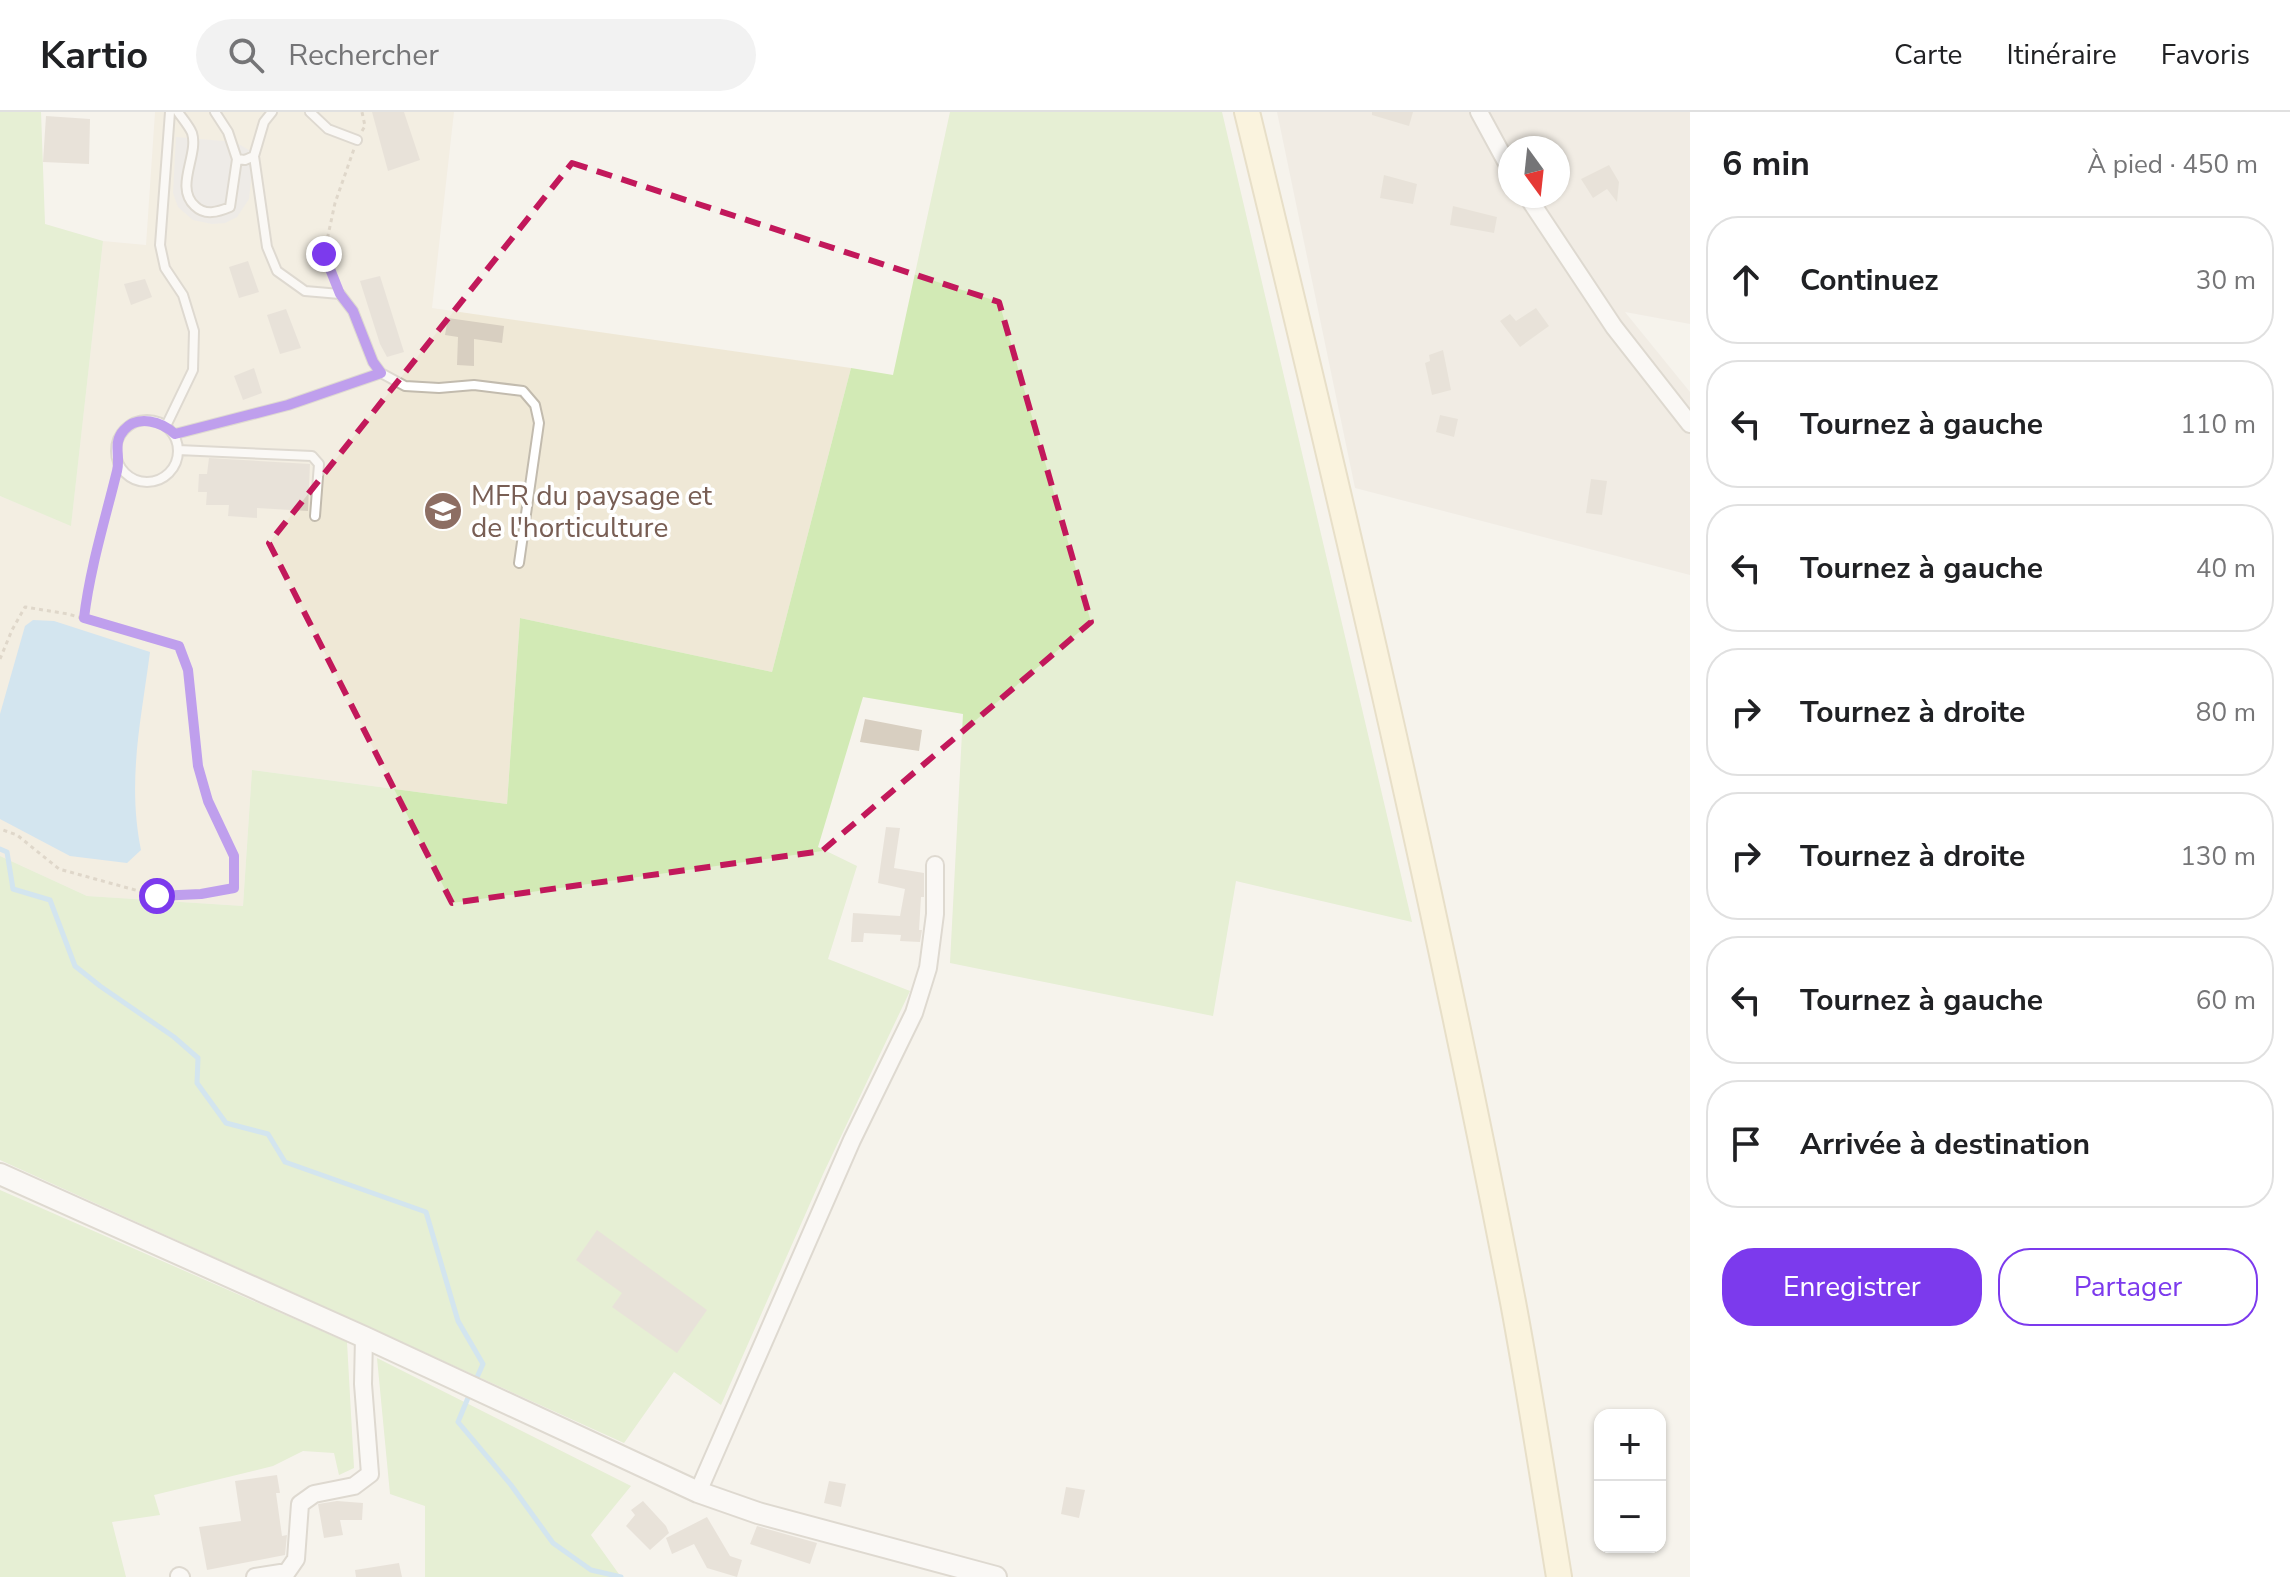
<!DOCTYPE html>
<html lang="fr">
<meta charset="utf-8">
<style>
:root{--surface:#fff;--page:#f2f2f2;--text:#202124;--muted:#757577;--line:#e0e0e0;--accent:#7c3aed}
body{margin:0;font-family:"Nunito Sans",sans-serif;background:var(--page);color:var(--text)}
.controls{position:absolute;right:24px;bottom:24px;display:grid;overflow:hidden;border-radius:16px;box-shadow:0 2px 6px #0004}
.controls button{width:72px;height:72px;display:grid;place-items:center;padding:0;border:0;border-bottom:2px solid var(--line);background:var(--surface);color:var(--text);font:40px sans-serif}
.compass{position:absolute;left:1498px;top:24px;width:72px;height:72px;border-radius:50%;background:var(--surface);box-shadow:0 2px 6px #0004;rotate:165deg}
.stop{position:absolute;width:24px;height:24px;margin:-18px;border:6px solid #7c3aed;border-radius:50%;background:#fff}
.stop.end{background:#7c3aed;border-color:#fff;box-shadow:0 2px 8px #0008}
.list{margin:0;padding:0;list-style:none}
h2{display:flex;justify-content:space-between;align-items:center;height:104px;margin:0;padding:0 32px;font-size:34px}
h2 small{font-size:26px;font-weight:400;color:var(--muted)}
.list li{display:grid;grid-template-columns:52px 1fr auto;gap:24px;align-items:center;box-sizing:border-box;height:128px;margin:0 16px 16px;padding:0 16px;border:2px solid var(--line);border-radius:32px}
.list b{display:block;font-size:30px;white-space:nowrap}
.list em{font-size:26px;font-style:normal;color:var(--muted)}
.actions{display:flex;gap:16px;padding:24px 32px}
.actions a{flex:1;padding:18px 0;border:2px solid var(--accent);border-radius:32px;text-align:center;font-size:28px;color:var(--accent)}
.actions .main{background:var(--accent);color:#fff}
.icon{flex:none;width:44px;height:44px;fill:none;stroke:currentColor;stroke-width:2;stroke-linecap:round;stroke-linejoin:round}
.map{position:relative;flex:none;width:1690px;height:1465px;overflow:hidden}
header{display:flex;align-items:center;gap:48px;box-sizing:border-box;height:112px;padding:0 40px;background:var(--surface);border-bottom:2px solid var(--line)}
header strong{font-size:38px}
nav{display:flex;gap:44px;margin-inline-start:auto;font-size:28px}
.search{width:560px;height:72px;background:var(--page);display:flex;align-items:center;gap:20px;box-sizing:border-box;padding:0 28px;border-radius:44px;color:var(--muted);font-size:30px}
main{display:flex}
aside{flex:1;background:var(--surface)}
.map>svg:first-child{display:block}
</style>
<header>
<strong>Kartio</strong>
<div class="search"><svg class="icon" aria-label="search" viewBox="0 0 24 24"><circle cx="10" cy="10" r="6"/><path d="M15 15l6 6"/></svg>Rechercher</div>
<nav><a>Carte</a><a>Itinéraire</a><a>Favoris</a></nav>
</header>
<main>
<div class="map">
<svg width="1690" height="1465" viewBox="0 0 1690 1465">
<rect width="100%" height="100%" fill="#f6f3ec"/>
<path fill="#eae5da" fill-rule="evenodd" d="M1277 0H1690V212L1625 200 1690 280V463L1355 376ZM1510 36H1558V84H1510Z"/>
<path fill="#efe8d6" d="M155 0H454L432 196 851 256 772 560 520 506 507 692 252 658 243 794 87 784 0 744V384L71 413 103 129 146 133Z"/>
<path fill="#d2eab5" d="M0 0H41L45 112 103 129 71 414 0 384Z
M950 0H1222L1412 810 1236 769 1213 904 950 851 963 602 863 585 818 735 857 754 828 847 910 879 824 1060 721 1293 674 1260 624 1331 0 1048V744L87 784 243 794 252 658 507 692 520 506 772 560 851 256 893 263Z
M0 1078 347 1230 354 1356 339 1363 334 1341 303 1339 273 1354 154 1383 160 1403 112 1410 126 1465H0Z
M377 1246 631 1374 591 1423 621 1465H425V1394L390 1382Z"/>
<path fill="#e5e3e0" d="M176 25 235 30 254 41 249 87 237 105 225 111 212 112 193 108 178 95 173 81Z"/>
<path fill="#a9d4f2" d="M33 508 54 509 150 540C141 609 127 669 141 738L127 751 70 744 0 707V602L25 514Z"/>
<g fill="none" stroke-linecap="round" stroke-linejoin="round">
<path stroke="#a9d4f2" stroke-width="5" d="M0 737 7 740 13 777 50 788 75 854 100 874 174 925 198 946 197 971 226 1011 268 1022 285 1050 426 1100 458 1209 483 1252 474 1272
M470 1281 458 1310 511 1373 553 1431 591 1458 621 1465"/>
</g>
<path fill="#d8cfc1" d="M372 0H404L420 48 388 59Z
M1372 0H1413L1409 14 1372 3Z
M46 4 90 7 89 52 43 50Z
M1609 53 1619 70 1617 90 1607 77 1593 86 1581 67Z
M1384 63 1417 72 1413 92 1380 86Z
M1453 94 1497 105 1494 121 1450 113Z
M248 149 259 180 239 186 229 155Z
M380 164 404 240 387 245 380 232 360 169Z
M145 167 152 185 131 193 124 172Z
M1536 196 1549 214 1520 235 1500 209 1510 202 1516 209Z
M286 197 301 236 280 242 267 203Z
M448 206 504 214 502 231 474 227V254L457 253 458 225 445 223Z
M1443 238 1451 278 1432 283 1425 251 1430 249 1429 243Z
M254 256 262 281 243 288 234 264Z
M1440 303 1458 307 1454 325 1436 320Z
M209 346 310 352 308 399 257 396V406L228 404 229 393H206L207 380H198L199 362H207Z
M1591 367 1607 369 1602 403 1586 401Z
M865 607 922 618 919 639 860 630Z
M886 715 900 716 894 756 924 761V785H921L919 818H922L920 830 900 829 901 823 864 821 863 830H851L853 801 900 804 905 777 878 771Z
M597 1118 707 1198 677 1241 612 1195 622 1181 576 1148Z
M277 1363 280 1381H276L282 1424 287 1423 285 1443 207 1458 199 1415 241 1409 235 1369Z
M829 1369 846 1372 841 1395 824 1391Z
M1066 1375 1085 1378 1079 1406 1061 1402Z
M337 1389 363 1391 362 1408H340L343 1423 324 1426 318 1392Z
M643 1389 666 1414 669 1421 650 1438 626 1414 635 1403 631 1398Z
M707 1405 730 1444 742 1448 737 1465 707 1456 694 1432 672 1442 666 1426Z
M757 1414 817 1431 810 1452 750 1432Z
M399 1451 402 1465H356L355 1458Z"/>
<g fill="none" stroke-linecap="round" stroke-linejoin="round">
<defs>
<path id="service" d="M178 0C182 6 189 14 192 21 199 43 174 75 195 94 205 104 218 100 230 95L237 47
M215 0 228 20 237 47 245 48 254 44 264 10 272 0
M310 0 328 17 357 28
M254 44 267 135 277 159 305 179 340 182 353 199 373 250 381 261 405 274 439 276 474 273 523 279 535 293 539 311 519 451
M116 339a31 31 0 1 1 62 0a31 31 0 1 1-62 0Z
M166 314 193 258 194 219 183 183 165 156 160 133 170 0
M175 322 288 293 381 261
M178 338 312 344 319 352 315 404"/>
<path id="minor" d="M1479 0 1510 57
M1527 84 1614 215 1690 312
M698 1380 852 1028 914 901 928 856 935 802V753
M179 1464 181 1465
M255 1465 287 1460 296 1447 300 1392 314 1382 354 1374 370 1362 363 1272 364 1225"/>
<path id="tertiary" d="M0 1062 364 1225 698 1380 758 1401 996 1465"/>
<path id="secondary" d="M1247 0C1343 395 1436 791 1513 1190 1530 1281 1544 1373 1559 1465"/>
</defs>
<use href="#service" stroke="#c2bbae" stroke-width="12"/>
<use href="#minor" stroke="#c2bbae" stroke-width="20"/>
<use href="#tertiary" stroke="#c2bbae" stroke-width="24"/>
<use href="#secondary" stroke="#d6c79b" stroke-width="28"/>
<path stroke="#c4b79f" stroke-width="3" stroke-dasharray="4 4" stroke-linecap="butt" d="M362 19 365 14 362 0
M336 171 324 142 335 91 354 37
M84 505 88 473 119 353
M0 547 12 518 25 495 68 502 179 534 188 558 198 654 208 689 234 744V776L201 782 157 784 59 757 17 723 0 717"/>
<use href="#service" stroke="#fff" stroke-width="8"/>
<use href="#minor" stroke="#fff" stroke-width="16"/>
<use href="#tertiary" stroke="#fff" stroke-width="20"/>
<use href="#secondary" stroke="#fff3cd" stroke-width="24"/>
</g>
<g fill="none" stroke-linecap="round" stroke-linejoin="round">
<path stroke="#7c3aed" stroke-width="10" d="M157 784 201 782 234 776V744L208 689 198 654 188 558 179 534 84 506C90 456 105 408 117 359 121 344 112 331 124 318 138 302 162 310 175 322L288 293 381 261 373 250 353 199 340 182 324 142"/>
</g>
<path d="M0 0H1690V1465H0ZM572 51 999 190 1091 510 822 739 452 791 269 431Z" fill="#f6f3ec" fill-opacity=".55" fill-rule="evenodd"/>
<path fill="none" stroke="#c2185b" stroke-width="6" stroke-dasharray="16 10" stroke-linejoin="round" d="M572 51 999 190 1091 510 822 739 452 791 269 431Z"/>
<defs>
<symbol id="school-disc" viewBox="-11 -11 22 22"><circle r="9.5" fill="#8d6e63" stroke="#fff"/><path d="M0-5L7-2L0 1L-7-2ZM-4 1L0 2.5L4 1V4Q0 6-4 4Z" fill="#fff"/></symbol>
</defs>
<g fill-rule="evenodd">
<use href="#school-disc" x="421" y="377" width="44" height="44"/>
</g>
<g text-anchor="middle" stroke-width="7" stroke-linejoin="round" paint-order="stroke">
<g font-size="28" fill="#785e54" stroke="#fff" text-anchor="start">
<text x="471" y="393">MFR du paysage et<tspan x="471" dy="32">de l'horticulture</tspan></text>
</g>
</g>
</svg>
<div class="controls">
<button>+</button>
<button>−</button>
</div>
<svg class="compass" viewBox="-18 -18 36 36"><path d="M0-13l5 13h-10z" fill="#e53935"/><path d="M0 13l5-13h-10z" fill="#757577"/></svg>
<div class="stop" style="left:157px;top:784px"></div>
<div class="stop end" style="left:324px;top:142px"></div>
</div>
<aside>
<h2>6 min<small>À pied · 450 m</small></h2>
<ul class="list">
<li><svg class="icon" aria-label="ahead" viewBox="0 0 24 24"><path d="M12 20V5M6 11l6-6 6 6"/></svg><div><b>Continuez</b></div><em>30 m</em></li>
<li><svg class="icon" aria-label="left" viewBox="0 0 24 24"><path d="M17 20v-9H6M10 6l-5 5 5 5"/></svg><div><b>Tournez à gauche</b></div><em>110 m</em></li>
<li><svg class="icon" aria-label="left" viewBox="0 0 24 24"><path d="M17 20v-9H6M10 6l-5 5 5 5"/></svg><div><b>Tournez à gauche</b></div><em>40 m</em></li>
<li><svg class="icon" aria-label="right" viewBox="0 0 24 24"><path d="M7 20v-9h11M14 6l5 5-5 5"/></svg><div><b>Tournez à droite</b></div><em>80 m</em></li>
<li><svg class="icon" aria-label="right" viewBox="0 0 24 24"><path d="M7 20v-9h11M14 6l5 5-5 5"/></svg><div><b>Tournez à droite</b></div><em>130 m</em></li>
<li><svg class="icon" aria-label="left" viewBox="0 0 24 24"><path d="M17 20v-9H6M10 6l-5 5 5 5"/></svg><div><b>Tournez à gauche</b></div><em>60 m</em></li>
<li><svg class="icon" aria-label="arrive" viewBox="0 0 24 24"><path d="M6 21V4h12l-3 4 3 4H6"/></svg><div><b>Arrivée à destination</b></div></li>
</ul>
<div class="actions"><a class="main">Enregistrer</a><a>Partager</a></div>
</aside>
</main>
